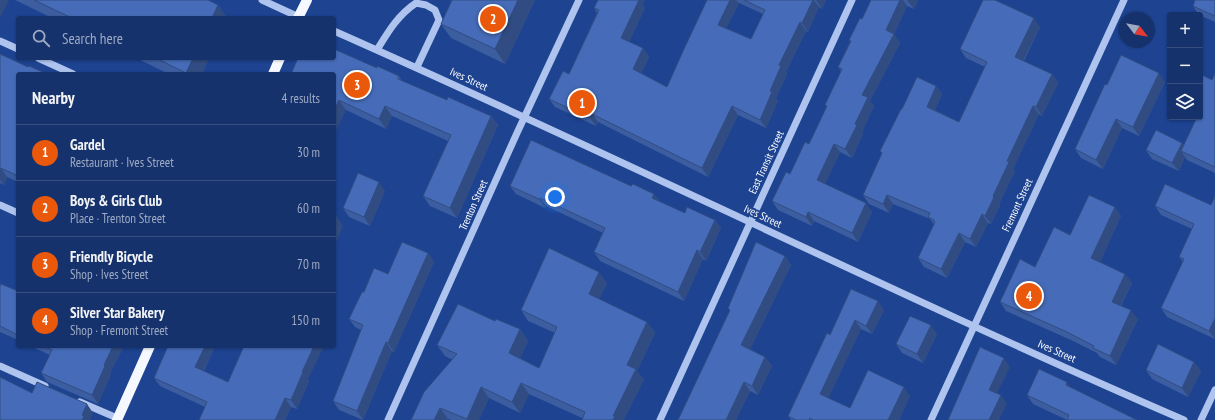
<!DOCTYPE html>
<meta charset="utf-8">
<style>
:root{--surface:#16326d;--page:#1f3a72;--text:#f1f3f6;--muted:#9eaac2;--line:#354d80;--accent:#ea580c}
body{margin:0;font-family:"PT Sans Narrow",sans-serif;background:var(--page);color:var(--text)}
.controls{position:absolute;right:12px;top:12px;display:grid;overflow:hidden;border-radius:4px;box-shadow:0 1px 3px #0004}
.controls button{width:36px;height:36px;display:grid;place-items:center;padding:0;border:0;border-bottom:1px solid var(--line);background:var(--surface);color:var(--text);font:20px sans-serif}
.compass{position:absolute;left:1119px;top:12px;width:36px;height:36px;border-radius:50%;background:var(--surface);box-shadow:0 1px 3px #0004;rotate:121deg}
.you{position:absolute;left:555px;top:197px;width:14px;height:14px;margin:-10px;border:3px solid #fff;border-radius:50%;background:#1a73e8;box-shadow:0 0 0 6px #1a73e833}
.badge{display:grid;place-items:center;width:26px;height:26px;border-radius:50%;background:var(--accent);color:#fff;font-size:13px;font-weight:700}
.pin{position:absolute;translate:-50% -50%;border:2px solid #fff;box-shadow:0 1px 4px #0006}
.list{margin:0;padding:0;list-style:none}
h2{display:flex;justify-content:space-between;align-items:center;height:52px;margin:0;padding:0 16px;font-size:17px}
h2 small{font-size:13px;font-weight:400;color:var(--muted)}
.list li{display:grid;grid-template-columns:26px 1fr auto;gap:12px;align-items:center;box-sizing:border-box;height:56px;padding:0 16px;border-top:1px solid var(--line)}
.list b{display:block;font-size:15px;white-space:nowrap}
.list p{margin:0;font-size:13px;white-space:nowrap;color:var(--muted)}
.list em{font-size:13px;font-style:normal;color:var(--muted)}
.icon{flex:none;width:22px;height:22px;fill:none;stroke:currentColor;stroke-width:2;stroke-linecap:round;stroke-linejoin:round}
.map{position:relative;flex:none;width:1215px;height:420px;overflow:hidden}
.search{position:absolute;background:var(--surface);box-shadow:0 1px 3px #0004;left:16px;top:16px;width:320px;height:44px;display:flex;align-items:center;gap:10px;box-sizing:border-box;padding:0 14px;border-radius:4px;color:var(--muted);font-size:15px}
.panel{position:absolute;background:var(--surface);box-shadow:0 1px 3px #0004;left:16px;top:72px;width:320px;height:276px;border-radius:4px}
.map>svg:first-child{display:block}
</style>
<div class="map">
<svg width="1215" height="420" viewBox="0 0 1215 420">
<rect width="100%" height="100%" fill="#1d4391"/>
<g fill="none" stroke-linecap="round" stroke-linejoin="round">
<path stroke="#aec4ee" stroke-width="7" d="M262 0 301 18
M334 31C619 157 898 296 1184 420
M0 41 18 49
M377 50C388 32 398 15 416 3L426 5 435 10 439 20 417 67
M38 58 73 74
M0 205 18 213
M0 366 45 386
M80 402 117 418
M388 420 517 133 579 0
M660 420 852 0
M931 420 1124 0
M1201 420 1215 390"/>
<path stroke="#f5f8ff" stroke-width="10" d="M298 18 307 0
M273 74 280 58
M117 420 150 346"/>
</g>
<path fill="#3c5d9f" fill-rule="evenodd" d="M15 0H208L218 5 227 18H52Z
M452 0H535L505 64 451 38 441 24Z
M598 0H645L642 5 645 8 629 42 643 48 649 57 641 73 667 87 707 0H826L822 9 819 7 808 32 806 31 786 72 787 74 776 98 778 101 766 128 738 115 708 177 598 122 596 126 555 107 549 99 569 74 597 13 594 8ZM739 3 763 14 751 39 726 28Z
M871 0H918L914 9 907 6 894 34 900 43 870 101 874 106 862 132 863 134 852 158 840 152 825 184 872 212 858 242 814 221 812 226 778 210 772 201 809 144 827 107 825 105 841 71 838 67 850 42 849 40 862 19Z
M1215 0V22L1199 15 1193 6Z
M1040 27 1024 61 1052 74 1058 83 1042 116 1039 114 1013 169 1015 171 999 204 1000 205 991 224 988 223 976 247 965 242 947 278 924 267 918 258 934 225 930 219 893 204 889 213 869 204 863 195 882 154 880 151 902 109 936 86 942 94 935 110 959 122 985 67 966 58 960 49Z
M0 54 28 67 47 74H18V182L7 177 4 185 0 183Z
M136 58H209L202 74H169Z
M298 58 377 68 399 76 402 81 447 100 491 116 498 125 457 218 430 206 423 196 448 141 392 116 386 129 346 110Z
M1215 73V173L1187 160 1185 157 1179 171 1152 159 1146 150 1182 143 1184 145 1200 117V74L1212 80Z
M1165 82 1139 136 1122 128 1103 169 1081 158 1075 149 1107 85Z
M510 186H631L654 194 660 202 685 213 715 220 721 228 706 261 703 259 684 301 600 261 594 252 603 233 546 206 545 208 516 194Z
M385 191 370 226 349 217 343 208Z
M1215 196V339L1167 317 1161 308 1183 262 1179 257 1192 229 1161 215 1155 206 1211 205Z
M1115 207 1121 216 1100 262 1125 274 1132 283 1121 306 1138 319 1116 365 1100 357 1097 353 1073 341 1006 311 1000 302 1035 267 1070 235Z
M428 253 434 262 394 352 392 351 363 420 339 410 333 401 361 330 355 327 349 319 364 292 388 274Z
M785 256 791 265 750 349 765 357 772 366 758 395 750 391 736 420H678L730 311 728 308Z
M607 283 599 299 647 322 655 333 637 371 644 380 582 418 529 394 520 413 489 398 479 420H451L448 419 447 420H411L453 360 445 356 437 345 495 321 520 329 528 341 520 358 539 368 555 333 528 321 521 310Z
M0 286 18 291V340L0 332Z
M851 289 884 310 872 334 861 329 828 398 850 408 910 396 899 420H791L788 416 830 335Z
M937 334 923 363 902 353 896 344Z
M30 346H124L110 373 111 374 98 404 47 382 41 373 50 355Z
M168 346H215L204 371 228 382 308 380 309 381 297 409 291 407 285 420H199L205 407 160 386 154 378Z
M1194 362 1201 371 1188 397 1152 379 1146 370Z
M1072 388 1137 420H1067L1033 404 1027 395Z"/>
<path fill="#314c82" d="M0 0H9L0 18Z
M518 0H535L505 64 495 49Z
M637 0H645L642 5 645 8 627 47 621 38Z
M730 0H736L739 3 724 33 718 25Z
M813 0H814L819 7 808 32 802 23Z
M816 0H826L822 9Z
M900 0H903L907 6 894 34 900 43 870 101 874 106 862 132 863 134 852 158 845 149 855 124 862 95 886 30Z
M907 0H918L914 9Z
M218 5 227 18H212Z
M1034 18 1040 27 1021 65 1015 57Z
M800 22 806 31 786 72 787 74 776 98 778 101 766 128 760 120 779 65Z
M643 48 649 57 639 78 633 69Z
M193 58H209L202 74H187L186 73Z
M1159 73 1165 82 1139 136 1133 127Z
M1052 74 1058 83 1042 116 1036 107Z
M936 86 942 94 933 115 927 107Z
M339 100 346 110 334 135V111Z
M385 106 392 116 386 129 379 119Z
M732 106 738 115 708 177 702 168Z
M1033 106 1039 114 1013 169 1015 171 999 204 1000 205 991 224 985 216 1007 161Z
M592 114 598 122 596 126 590 118Z
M491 116 498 125 457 218 450 208Z
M1116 119 1122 128 1103 169 1096 160Z
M1182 143 1188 151H1181L1185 157 1179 171 1172 163Z
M834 144 840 152 823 189 817 180Z
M1 168 7 177 4 185 0 180V171Z
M379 182 385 191 370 226 364 217Z
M654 194 661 203 652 198Z
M887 195 893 204 889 213 883 204Z
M540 198 546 206 545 208 539 199Z
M866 203 872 212 858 242 852 233Z
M1115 207 1121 216 1098 267 1091 258Z
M808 212 814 221 812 226 806 217Z
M982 214 988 223 976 247 970 239Z
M337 217 343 226 334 247V225Z
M715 220 721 228 706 261 700 252Z
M959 233 965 242 947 278 941 269Z
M697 250 703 259 684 301 678 292Z
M428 253 434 262 394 352 388 343Z
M785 256 791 265 748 354 741 345Z
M599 272 607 283 596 305 589 294Z
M1125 274 1132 283 1118 311 1112 302Z
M878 301 884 310 872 334 866 326Z
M1131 310 1138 319 1116 365 1110 356Z
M1215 318V339L1209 331Z
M855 320 861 329 826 403 820 394Z
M647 322 655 333 637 371 644 380 624 420H613V416L627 365Z
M931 325 937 334 923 363 917 354Z
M520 329 528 341 517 364 509 353Z
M386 342 392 351 363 420 357 411Z
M113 346H124L110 373 111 374 98 404 92 395 104 365Z
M205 346H215L201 376 195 367Z
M314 346H324L308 380 309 381 297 409 291 400 302 372Z
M765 357 772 366 758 395 752 386Z
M1004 358 1010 367 995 398 989 390Z
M1194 362 1201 371 1188 397 1182 388Z
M744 382 750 391 736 420H726Z
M1067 382 1074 391 1066 385Z
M521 383 529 394 520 413 512 402Z
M481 387 489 398 479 420H467V419Z
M904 387 910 396 899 420H888Z
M1001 395 1007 404 999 420H989Z
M285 398 291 407 285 420H275Z
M87 404 93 413 90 420H82V415Z
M440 408 448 419 447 420H434Z"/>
<path fill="#466cb9" stroke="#314c82" d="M34 0H208L218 5 212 18H72Z
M452 0H518L495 49 441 24Z
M598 0H639L621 38 643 48 633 69 667 87 684 49 707 0H730L718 25 751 39 765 10 744 0H813L802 23 800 22 779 65 781 66 770 91 772 92 760 120 732 106 702 168 592 114 590 118 549 99 563 71 569 74 599 10 594 8Z
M871 0H900L886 30 894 34 862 95 868 97 855 124 857 125 845 149 834 144 817 180 866 203 852 233 808 212 806 217 772 201 786 172 790 174 805 142 809 144 827 106 825 105 842 69 838 67 851 41 849 40 860 18 862 19Z
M983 0H995L1034 18 1015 57 1052 74 1036 107 1033 106 1007 161 1009 162 993 196 994 197 985 216 982 214 970 239 959 233 941 269 918 258 935 222H934V220L928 217 930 213 887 195 883 204 863 195 882 153 880 151 901 109H902L917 77 936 86 927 107 959 122 987 62 960 49Z
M1195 0H1215V16L1193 6Z
M334 49 377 68V66L399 76 398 79 447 100 448 97 491 116 450 208 423 196 451 135 385 106 379 119 339 100 334 111V74H291L298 58H334Z
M0 54 28 67 29 66 47 74H18V176L1 168 0 171Z
M1121 55 1159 73 1133 127 1116 119 1096 160 1075 149 1105 84 1107 85Z
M156 58H193L186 73Z
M1215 73V167L1181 151 1197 117H1200L1201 110H1200V74L1212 80Z
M1156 130 1182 143 1172 163 1146 150Z
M531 140 631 186 633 184 654 194 652 198 685 213 687 207 715 220 700 252 697 250 678 292 594 252 605 228 540 198 539 199 510 186Z
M358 173 379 182 364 217 343 208Z
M1165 184 1211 205 1215 196V318L1209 331 1161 308 1184 259 1179 257 1194 224 1155 206Z
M1089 195 1115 207 1091 258 1125 274 1112 302 1131 310 1110 356 1093 348 1094 346 1067 332 1000 302 1020 259 1035 267 1054 227 1070 235Z
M334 216 337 217 334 225Z
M402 242 428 253 388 343 386 342 357 411 333 401 363 325 349 319 362 292H364L374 268 388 274Z
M756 242 785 256 741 345 765 357 752 386 744 382 726 420H678L730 310 728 308Z
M549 248 599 272 589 294 647 322 627 365 636 369 613 416H615L613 420H582L585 412 521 383 512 402 481 387 467 419 440 408 434 420H411L424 392 457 354 437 345 458 304 495 321 496 319 520 329 509 353 539 368 557 327 521 310Z
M1 284 18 291V335L0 326V286Z
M851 289 878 301 866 326 855 320 820 394 850 408 868 370 904 387 888 420H813L810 418 809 420H796L788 416 827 333 830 335Z
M910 316 931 325 917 354 896 344Z
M1158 344 1194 362 1182 388 1146 370Z
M43 346H113L104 365 105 366 92 395 41 373 52 350Z
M168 346H205L195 367 228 382 244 346H314L302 372H303L291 400 285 398 275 420H199L207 402 154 378Z
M980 347 1004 358 989 390 1001 395 989 420H948Z
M1039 369 1067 382 1066 385 1137 420H1067L1069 415 1027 395Z
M0 377 32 393 37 382 87 404 82 415 84 416 82 420H0Z"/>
<g text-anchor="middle" stroke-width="4" stroke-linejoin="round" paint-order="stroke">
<g font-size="11" fill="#fff" stroke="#1d4391">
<text transform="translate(469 79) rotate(25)" y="4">Ives Street</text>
<text transform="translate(766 162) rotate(-65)" y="4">East Transit Street</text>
<text transform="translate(473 205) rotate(-66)" y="4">Trenton Street</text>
<text transform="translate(1017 205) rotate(-65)" y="4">Fremont Street</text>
<text transform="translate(763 216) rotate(25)" y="4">Ives Street</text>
<text transform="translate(1057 351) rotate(24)" y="4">Ives Street</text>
</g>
</g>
</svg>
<div class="controls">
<button>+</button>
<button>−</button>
<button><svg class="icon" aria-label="layers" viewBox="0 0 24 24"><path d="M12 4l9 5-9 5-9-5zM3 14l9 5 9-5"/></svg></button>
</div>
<svg class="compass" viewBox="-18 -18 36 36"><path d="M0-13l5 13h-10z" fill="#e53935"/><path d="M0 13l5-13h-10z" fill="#9eaac2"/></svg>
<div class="you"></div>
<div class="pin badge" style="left:582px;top:103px">1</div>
<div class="pin badge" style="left:493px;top:19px">2</div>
<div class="pin badge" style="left:357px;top:85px">3</div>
<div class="pin badge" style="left:1029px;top:296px">4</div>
<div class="search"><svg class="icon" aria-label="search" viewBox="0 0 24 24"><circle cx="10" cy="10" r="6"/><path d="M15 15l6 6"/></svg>Search here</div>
<section class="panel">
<h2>Nearby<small>4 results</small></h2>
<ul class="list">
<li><span class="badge">1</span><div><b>Gardel</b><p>Restaurant · Ives Street</p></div><em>30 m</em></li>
<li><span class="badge">2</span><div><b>Boys &amp; Girls Club</b><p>Place · Trenton Street</p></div><em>60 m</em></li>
<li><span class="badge">3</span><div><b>Friendly Bicycle</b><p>Shop · Ives Street</p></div><em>70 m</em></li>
<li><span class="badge">4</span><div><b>Silver Star Bakery</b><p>Shop · Fremont Street</p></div><em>150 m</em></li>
</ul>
</section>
</div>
